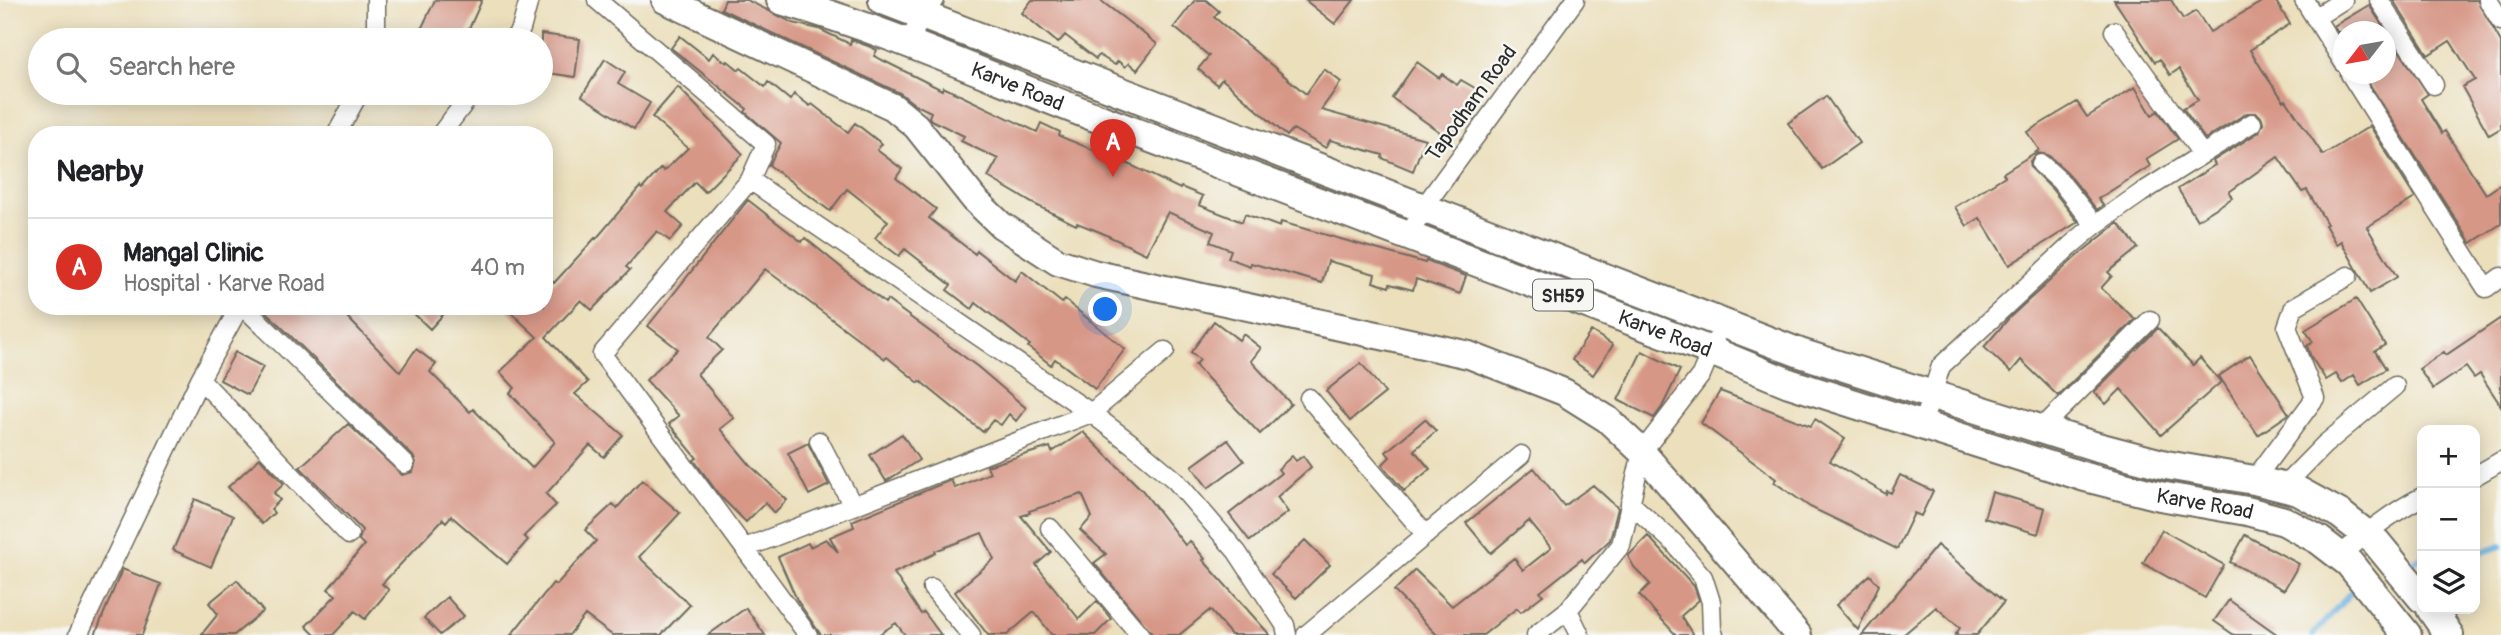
<!DOCTYPE html>
<meta charset="utf-8">
<style>
:root{--surface:#fff;--page:#f2f2f2;--text:#202124;--muted:#757577;--line:#e0e0e0;--accent:#d93025}
body{margin:0;font-family:Pangolin,sans-serif;background:var(--page);color:var(--text)}
.controls{position:absolute;right:21px;bottom:21px;display:grid;overflow:hidden;border-radius:14px;box-shadow:0 4px 18px #0003}
.controls button{width:63px;height:63px;display:grid;place-items:center;padding:0;border:0;border-bottom:2px solid var(--line);background:var(--surface);color:var(--text);font:35px sans-serif}
.compass{position:absolute;left:2333px;top:21px;width:63px;height:63px;border-radius:50%;background:var(--surface);box-shadow:0 4px 18px #0003;rotate:239deg}
.you{position:absolute;left:1106px;top:310px;width:24px;height:24px;margin:-18px;border:5px solid #fff;border-radius:50%;background:#1a73e8;box-shadow:0 0 0 10px #1a73e833}
.badge{display:grid;place-items:center;width:46px;height:46px;border-radius:50%;background:var(--accent);color:#fff;font-size:23px;font-weight:700}
.pin{position:absolute;translate:-50% -58px;filter:drop-shadow(0 2px 4px #0008)}
.pin::after{content:'';position:absolute;top:37px;width:24px;height:21px;background:inherit;clip-path:polygon(0 0,100% 0,50% 100%)}
.list{margin:0;padding:0;list-style:none}
h2{display:flex;justify-content:space-between;align-items:center;height:91px;margin:0;padding:0 28px;font-size:30px}
h2 small{font-size:23px;font-weight:400;color:var(--muted)}
.list li{display:grid;grid-template-columns:46px 1fr auto;gap:21px;align-items:center;box-sizing:border-box;height:98px;padding:0 28px;border-top:2px solid var(--line)}
.list b{display:block;font-size:26px;white-space:nowrap}
.list p{margin:0;font-size:23px;white-space:nowrap;color:var(--muted)}
.list em{font-size:23px;font-style:normal;color:var(--muted)}
.icon{flex:none;width:38px;height:38px;fill:none;stroke:currentColor;stroke-width:2;stroke-linecap:round;stroke-linejoin:round}
.map{position:relative;flex:none;width:2501px;height:635px;overflow:hidden}
.search{position:absolute;background:var(--surface);box-shadow:0 4px 18px #0003;left:28px;top:28px;width:525px;height:77px;display:flex;align-items:center;gap:18px;box-sizing:border-box;padding:0 24px;border-radius:38px;color:var(--muted);font-size:26px}
.panel{position:absolute;background:var(--surface);box-shadow:0 4px 18px #0003;left:28px;top:126px;width:525px;height:189px;border-radius:28px}
.map>svg:first-child{display:block}
</style>
<div class="map">
<svg width="2501" height="635" viewBox="0 0 2501 635">
<rect width="100%" height="100%" fill="#f6f6f2"/>
<filter id="ink" filterUnits="userSpaceOnUse"><feTurbulence type="fractalNoise" baseFrequency=".0143" numOctaves="2"/><feDisplacementMap in="SourceGraphic" scale="14" xChannelSelector="R" yChannelSelector="G"/><feConvolveMatrix kernelMatrix="1 2 1 2 8 2 1 2 1" color-interpolation-filters="sRGB"/></filter>
<filter id="wash" filterUnits="userSpaceOnUse"><feTurbulence type="fractalNoise" baseFrequency=".00686" numOctaves="4" result="noise"/><feDisplacementMap in="SourceGraphic" scale="28" xChannelSelector="R" yChannelSelector="G"/><feGaussianBlur stdDeviation="1.57" result="paint"/><feColorMatrix in="noise" values="0 0 0 0 0 0 0 0 0 0 0 0 0 0 0 0 0 1.4 0 .05"/><feComposite in="paint" operator="in"/></filter>
<g filter="url(#wash)">
<rect width="100%" height="100%" fill="#ebdfbc"/>
<g fill="none" stroke-linecap="round" stroke-linejoin="round">
<path stroke="#6ab2e1" stroke-width="6" d="M2475 555 2501 546
M2405 566 2422 558
M2313 635 2351 592 2361 587"/>
</g>
<g id="blocks">
<path fill="#d79787" d="M435 0H482L464 40H416Z
M725 0H747L793 23 819 29 850 44 851 40 868 46 877 50 874 56 942 90 943 87 1037 132 1041 123 1060 132 1059 136 1103 154 1104 152 1180 189 1181 187 1203 196 1199 205 1242 222 1245 214 1280 227 1281 222 1425 263 1426 261 1466 276 1460 294 1416 279 1413 290 1390 284 1389 287 1373 282 1375 274 1328 261 1322 283 1251 263 1250 266 1228 258 1231 250 1210 242 1214 232 1168 212 1146 254 1100 232 1077 223 1076 225 1032 203 988 177 998 159 961 141 964 136 931 120 929 117 931 112 914 104 900 93 721 9Z
M1032 0H1100L1157 44 1137 70 1129 63 1125 67 1118 61 1115 65 1099 55 1096 59 1065 35 1058 43 1022 13Z
M1195 0H1206L1219 11 1214 17 1306 94 1324 69 1341 82 1321 110 1425 139 1413 171 1382 158 1383 155 1330 140 1326 148 1293 129 1287 136 1222 79 1217 85 1198 69 1209 56 1174 27Z
M1305 0H1354L1335 24Z
M2114 0H2171L2183 19 2196 11 2210 32 2265 0H2275L2290 24 2250 50 2268 79 2284 101 2286 100 2323 155 2370 126 2415 198 2367 227 2397 277 2370 293 2341 241 2336 244 2325 225 2327 224 2307 190 2302 192 2278 157 2229 192 2232 198 2197 220 2178 189 2215 165 2213 161 2259 132 2263 123 2262 118 2257 113H2247L2205 139 2183 108 2198 100 2179 69 2170 75 2160 59 2155 62Z
M2393 0H2477L2501 42V128L2489 135 2462 87 2475 80 2450 41 2428 55Z
M2369 5 2428 94 2421 99 2442 133 2445 131 2486 194 2501 184V224L2471 243 2363 74H2385V32H2337L2334 26Z
M541 34 580 39 575 77 541 72Z
M680 36 709 59 713 53 727 63 728 61 739 70 741 68 765 87 768 82 790 100 794 94 810 106 812 104 848 132 855 123 882 144 877 150 902 169 896 178 936 209 929 218 975 254 977 251 1015 281 1022 271 1062 303 1065 300 1125 349 1095 389 1055 359 1051 365 1028 347 1030 345 976 303 972 309 947 290 951 285 905 249 899 256 875 238 888 221 847 189 830 211 769 165 781 143 745 112 747 109 671 48Z
M605 59 625 72 618 84 650 103 634 129 582 96Z
M1417 62 1439 78 1442 74 1457 85 1461 80 1480 91 1451 140 1392 98Z
M678 87 743 154 705 192 695 182 667 212 683 226 670 241 657 231 626 267 630 270 592 310 581 300 546 337 588 382 575 394 623 435 604 457 590 445 546 494 556 505 524 536 528 540 507 564 451 516 446 522 443 519 382 584 389 590 365 619 355 611 333 635H315L306 626 336 595 328 589 364 545 359 540 362 530 300 467 348 424 402 475 413 472 416 462 413 456 260 306H360L348 318 400 372 416 349 436 364 430 372 470 412 473 409 532 468 555 442 510 393 515 388 500 372 537 337 504 306H544V274L554 283 595 238 596 239 640 187 642 189 661 168 664 171 688 148 652 117Z
M2135 87 2152 115 2158 111 2178 139 2146 159 2150 166 2098 199 2103 205 2097 210 2067 172 2048 155 2038 153 2030 161 2031 168 2051 188 2078 222 2009 265 1980 218 1967 226 1955 207 2005 176 2003 173 2039 150 2027 132 2077 102 2087 117Z
M1826 96 1859 143 1822 169 1788 123Z
M748 200 802 242 805 238 885 303 887 300 978 367 1026 408 1016 421 1009 414 1001 425 993 420 983 432 920 381 919 383 887 357 885 359 765 269 709 337 722 350 697 374 734 418 720 429 751 466 787 500 774 513 765 503 746 522 719 495 694 460 697 458 669 424 679 416 646 380 678 349 648 326Z
M2118 223 2138 248 2108 272 2112 276 2101 288 2135 319 2058 396 2021 360 2011 372 1984 347 2009 318 2078 255Z
M2356 299 2385 345 2375 351 2386 369 2360 385 2354 375 2342 383 2336 374 2326 380 2311 357 2307 346 2313 342 2305 330Z
M406 306H451L430 329Z
M2501 318V406L2480 374 2474 378 2466 367 2433 389 2419 369 2444 352 2446 355Z
M1214 321 1239 340 1243 334 1261 348 1251 361 1291 404 1260 434 1195 365 1200 360 1191 352Z
M2158 328 2193 365 2200 358 2221 382 2161 435 2121 389 2106 404 2094 392Z
M1591 331 1613 345 1593 375 1572 360Z
M1642 351 1680 370 1662 407 1654 418 1618 400Z
M235 352 263 367 248 395 220 380Z
M2250 355 2289 414 2258 435 2219 376Z
M1361 363 1385 393 1350 421 1326 391Z
M1720 391 1811 426 1815 419 1845 439 1830 461 1886 494 1887 491 1891 493 1900 475 1933 491 1921 516 1914 513 1897 549 1810 507 1774 482 1776 479 1701 423Z
M1425 419 1436 431 1414 450 1430 469 1404 491 1382 465 1390 457 1386 452Z
M1083 432 1142 490 1185 545 1190 541 1205 559 1203 560 1270 635H1231L1210 610 1179 635H1153L1094 563 1106 554 1080 530 1092 517 1082 494 1029 511 1030 513 1021 516 1051 552 1036 565 1079 619 1097 601 1111 619 1095 635H1052L1034 612 1007 635H988L955 592 994 559 982 533 935 551 936 553 894 573 921 614 924 612 941 635H905L896 623 878 635H821L797 600 778 557 808 543 810 547 826 539 838 552 830 537 854 527 852 521 951 480 955 488 990 473 987 466 1050 447 1052 452Z
M902 434 919 460 886 481 870 455Z
M1228 440 1244 461 1208 488 1192 466Z
M808 443 829 485 809 495 788 453Z
M1292 456 1296 461 1303 456 1311 467 1277 497 1288 512 1250 541 1229 514 1281 473 1278 469Z
M260 458 284 484 274 493 280 500 271 509 274 513 262 524 228 487Z
M1534 468 1564 506 1593 485 1618 508 1610 540 1585 563 1582 559 1540 592 1543 595 1521 612 1517 608 1483 635H1437L1394 591 1415 570 1452 606 1514 558 1523 570 1551 548 1529 521 1491 553 1466 523Z
M642 480 680 513 639 557 690 605 661 635H612L585 615 569 635H511L553 583 556 585 596 541 585 530 613 504 617 508Z
M1992 492 2045 508 2038 534 1984 518Z
M195 499 233 516 211 567 173 550Z
M2162 530 2224 565 2205 598 2143 563Z
M2245 535 2299 564 2284 590 2230 562Z
M1648 536 1694 586 1699 600 1681 616 1693 635H1676L1639 595 1650 584 1634 567 1628 556Z
M1305 540 1330 565 1296 598 1271 574Z
M1937 545 2004 602 1977 635H1955L1960 628 1936 607 1903 635H1862Z
M122 569 161 584 142 635H95Z
M1870 575 1879 585 1858 630 1836 605Z
M237 580 263 611 234 635H201L218 614 209 603Z
M447 597 464 616 440 635 424 618Z
M2229 600 2278 635H2234L2214 621Z
M746 608 765 635H708Z"/>
</g>
</g>
<g filter="url(#ink)">
<use href="#blocks" fill-opacity="0" stroke="#6e6a5e" stroke-width="2"/>
<g fill="none" stroke-linecap="round" stroke-linejoin="round">
<defs>
<path id="street" d="M376 0V40
M597 0 766 144 750 180 602 354 808 635
M2304 0 2344 63
M2379 0 2434 85
M2488 0 2501 21
M2315 18 2343 0
M2114 31 2202 154
M513 40 521 29 529 0
M909 44 922 14 935 0
M2350 74 2486 288 2501 277
M336 135 359 93
M440 135 472 93
M2041 164 2059 180 2095 225
M750 180 1091 413 1132 444 1175 480 1237 552 1285 625 1287 635
M1409 237 1423 208 1575 0
M243 306 405 464
M200 379 349 535
M1309 398 1426 535
M1922 425 1941 366 2070 246 2095 225 2141 193 2252 123
M2041 429 2150 320
M819 441 853 506
M2475 476 2501 461
M2254 480 2315 398 2287 327 2294 307 2348 276
M2283 487 2324 445 2395 386
M1630 503 1674 543 1703 577 1711 602 1712 631 1714 635
M1050 528 1140 635
M745 548 1091 413 1165 351
M2339 556C2365 534 2392 512 2422 497
M932 588 971 635
M1568 610 1580 635
M78 635 200 379 240 306
M1306 635 1521 455
M1536 635 1568 610 1621 545 1642 452 1701 375 1715 341"/>
<path id="secondary" d="M665 0 893 107 916 126 974 199 1001 225 1058 262 1096 274 1469 355 1564 392 1607 419 1642 452 1798 635"/>
<g id="primary">
<path id="s1" d="M781 0C891 31 996 80 1103 120 1305 198 1508 274 1711 351L1789 383 2085 477 2160 496 2247 511 2284 521 2319 540 2349 563 2407 635"/>
<path d="M883 0 1800 353 2094 446 2166 465 2254 480 2298 491 2340 514 2376 542 2422 598"/>
<path d="M2431 609 2449 635"/>
</g>
</defs>
<use href="#street" stroke="#6e6a5e" stroke-width="21"/>
<use href="#secondary" stroke="#6e6a5e" stroke-width="30"/>
<use href="#primary" stroke="#6e6a5e" stroke-width="32"/>
<use href="#street" stroke="#fff" stroke-width="18"/>
<use href="#secondary" stroke="#fff" stroke-width="26"/>
<use href="#primary" stroke="#fff" stroke-width="28"/>
</g>
</g>
<g text-anchor="middle" stroke-width="5" stroke-linejoin="round" paint-order="stroke">
<rect fill="#f6f6f2" stroke="#686867" stroke-width="2" x="1533" y="279.5" width="60" height="31" rx="5"/>
<g font-size="19" font-weight="bold" fill="#2b2b2b">
<text x="1563" y="302">SH59</text>
</g>
<g font-size="21" fill="#2b2b2b" stroke="#f6f6f2">
<text dy="7" stroke="none"><textPath href="#s1" startOffset="252">Karve Road</textPath></text>
<text transform="translate(1471 103) rotate(-54)" y="7">Tapodham Road</text>
<text dy="7" stroke="none"><textPath href="#s1" startOffset="945">Karve Road</textPath></text>
<text dy="7" stroke="none"><textPath href="#s1" startOffset="1512">Karve Road</textPath></text>
</g>
</g>
</svg>
<div class="controls">
<button>+</button>
<button>−</button>
<button><svg class="icon" aria-label="layers" viewBox="0 0 24 24"><path d="M12 4l9 5-9 5-9-5zM3 14l9 5 9-5"/></svg></button>
</div>
<svg class="compass" viewBox="-18 -18 36 36"><path d="M0-13l5 13h-10z" fill="#e53935"/><path d="M0 13l5-13h-10z" fill="#757577"/></svg>
<div class="you"></div>
<div class="pin badge" style="left:1113px;top:177px">A</div>
<div class="search"><svg class="icon" aria-label="search" viewBox="0 0 24 24"><circle cx="10" cy="10" r="6"/><path d="M15 15l6 6"/></svg>Search here</div>
<section class="panel">
<h2>Nearby<small></small></h2>
<ul class="list">
<li><span class="badge">A</span><div><b>Mangal Clinic</b><p>Hospital · Karve Road</p></div><em>40 m</em></li>
</ul>
</section>
</div>
